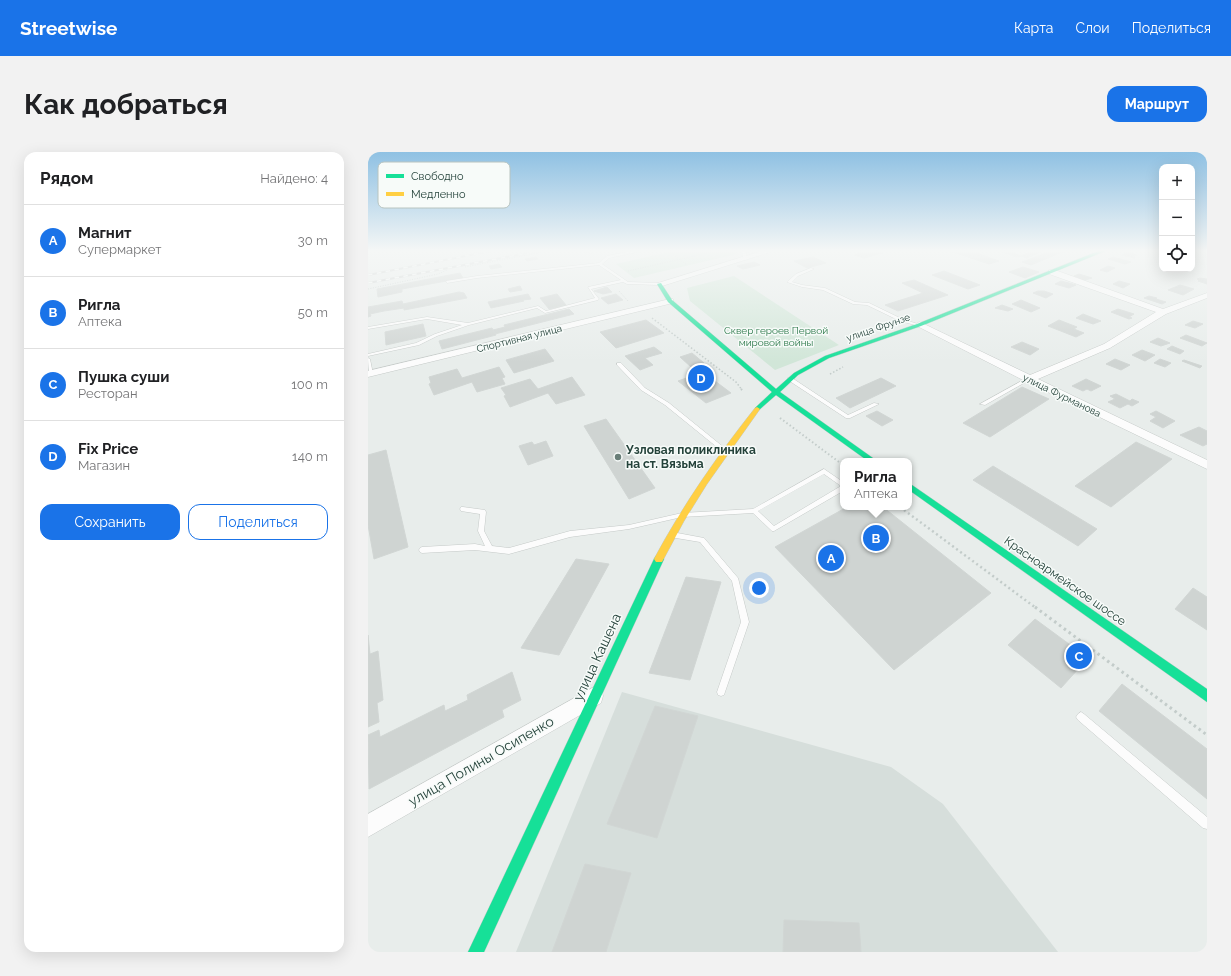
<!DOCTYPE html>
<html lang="ru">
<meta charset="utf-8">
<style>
:root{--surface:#fff;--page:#f2f2f2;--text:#202124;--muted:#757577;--line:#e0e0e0;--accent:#1a73e8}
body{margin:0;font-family:Raleway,sans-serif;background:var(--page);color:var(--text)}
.controls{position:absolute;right:12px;top:12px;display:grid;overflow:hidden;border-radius:8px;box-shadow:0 4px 16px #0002}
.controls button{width:36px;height:36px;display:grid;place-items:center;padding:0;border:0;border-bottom:1px solid var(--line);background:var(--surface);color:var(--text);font:20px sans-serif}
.you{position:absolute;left:391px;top:436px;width:14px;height:14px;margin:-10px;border:3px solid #fff;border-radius:50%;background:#1a73e8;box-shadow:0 0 0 6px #1a73e833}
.badge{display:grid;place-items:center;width:26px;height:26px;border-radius:50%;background:var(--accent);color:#fff;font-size:13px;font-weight:700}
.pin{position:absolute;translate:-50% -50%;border:2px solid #fff;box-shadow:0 1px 4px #0006}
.popup{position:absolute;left:472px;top:306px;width:72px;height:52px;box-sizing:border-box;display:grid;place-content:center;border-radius:8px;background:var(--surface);filter:drop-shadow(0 1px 3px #0005);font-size:13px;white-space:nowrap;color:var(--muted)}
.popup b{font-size:15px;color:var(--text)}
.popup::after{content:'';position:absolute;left:50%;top:100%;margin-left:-8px;border:8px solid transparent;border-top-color:var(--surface)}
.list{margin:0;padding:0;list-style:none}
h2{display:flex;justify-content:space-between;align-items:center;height:52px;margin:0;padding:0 16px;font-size:17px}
h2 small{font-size:13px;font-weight:400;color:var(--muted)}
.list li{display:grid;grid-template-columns:26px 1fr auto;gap:12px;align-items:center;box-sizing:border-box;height:72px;padding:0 16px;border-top:1px solid var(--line)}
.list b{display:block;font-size:15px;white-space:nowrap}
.list p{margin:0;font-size:13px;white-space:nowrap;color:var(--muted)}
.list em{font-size:13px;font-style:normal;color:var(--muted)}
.actions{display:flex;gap:8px;padding:12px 16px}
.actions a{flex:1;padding:9px 0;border:1px solid var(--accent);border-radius:12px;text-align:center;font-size:14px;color:var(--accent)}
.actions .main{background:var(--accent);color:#fff}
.icon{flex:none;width:22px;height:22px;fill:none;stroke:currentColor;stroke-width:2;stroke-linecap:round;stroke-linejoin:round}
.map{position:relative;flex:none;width:839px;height:800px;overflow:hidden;border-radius:12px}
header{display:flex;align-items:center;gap:24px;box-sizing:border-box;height:56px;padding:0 20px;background:var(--accent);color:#fff}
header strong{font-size:19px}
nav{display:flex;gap:22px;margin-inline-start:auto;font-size:14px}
.intro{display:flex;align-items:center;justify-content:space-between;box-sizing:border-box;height:96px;padding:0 24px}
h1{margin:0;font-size:28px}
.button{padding:10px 18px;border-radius:12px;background:var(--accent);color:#fff;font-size:14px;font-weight:700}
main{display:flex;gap:24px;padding:0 24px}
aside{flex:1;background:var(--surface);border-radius:12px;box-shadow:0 4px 16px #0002}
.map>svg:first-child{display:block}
</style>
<header>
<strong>Streetwise</strong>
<nav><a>Карта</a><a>Слои</a><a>Поделиться</a></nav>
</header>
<div class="intro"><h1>Как добраться</h1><a class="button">Маршрут</a></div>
<main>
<aside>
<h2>Рядом<small>Найдено: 4</small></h2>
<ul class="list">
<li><span class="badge">A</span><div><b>Магнит</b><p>Супермаркет</p></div><em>30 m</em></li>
<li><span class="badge">B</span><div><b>Ригла</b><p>Аптека</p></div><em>50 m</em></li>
<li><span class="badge">C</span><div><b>Пушка суши</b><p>Ресторан</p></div><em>100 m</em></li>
<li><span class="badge">D</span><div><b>Fix Price</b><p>Магазин</p></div><em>140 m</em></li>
</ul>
<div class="actions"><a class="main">Сохранить</a><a>Поделиться</a></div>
</aside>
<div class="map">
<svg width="839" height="800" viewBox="0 0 839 800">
<rect width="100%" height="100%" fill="#e8edeb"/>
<path fill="#d6dedb" d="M254 540 523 615 575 652 690 800H148Z"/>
<path fill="#d1e6d8" d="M310 98H361L369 102 266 126 248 112Z
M366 124 471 193 407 218 322 149 319 136Z"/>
<path fill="#cfd4d2" stroke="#d1d6d4" d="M502 98 515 101 496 106 486 103Z
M600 98 631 109 621 112 582 99Z
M628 98H637L653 104 649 105Z
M667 98H677L659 106 653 104Z
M685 98H699L663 113 654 110Z
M760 100 769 103 764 105 767 106 754 103Z
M168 105 170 107 159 109 157 107Z
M445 105 458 111 439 116 426 109Z
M745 105 763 110 757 112 740 107Z
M386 110 392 113 375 117 369 114Z
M131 112 134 115 123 117 121 114Z
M740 114 747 116 739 120 732 118Z
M655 115 671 120 657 126 641 120Z
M576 119 612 133 600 137 564 123Z
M92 121 95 126 34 137V140L10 145 9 137Z
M711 122 724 126 717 128 706 124Z
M832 126 839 127V132L830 129 832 128 829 127Z
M546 128 580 143 530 159 517 153 555 141 534 131Z
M693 129 701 131 708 133 701 136 687 132Z
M751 129 762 132 755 136 745 132Z
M812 133 826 137 815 143 800 138Z
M152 134 154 138 142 140 140 137Z
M239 135 244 140 235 142 226 139Z
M670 139H676L685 142 678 146 665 141Z
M91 140 96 141 99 146 36 158V156L16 159 2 162 3 164 0 165V155L34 149 35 152Z
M160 142 163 147 155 148 156 149 123 156 120 150Z
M189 142 198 153 181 157 172 146Z
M248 142 255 148 240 152 233 146Z
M781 144 789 146 788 147 798 150 794 152 776 146Z
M653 148 672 156 663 160 644 152Z
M634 153 645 157 640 159 627 156Z
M201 157 206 162 127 182 125 178 137 175 136 173Z
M750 157 766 162 761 165 764 166 761 167 743 160Z
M715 162 733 169 725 172 708 166Z
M278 168 296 181 248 196 232 180Z
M691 168 709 175 706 177 716 181 708 185 680 174Z
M825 169 835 172 827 176 817 173Z
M55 172 58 184 18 193 17 180Z
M124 176 128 183 74 197 71 189Z
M818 183 839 191 834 194 812 186Z
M790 186 802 191 793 194 782 190Z
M654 190 671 197 662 203 643 195Z
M804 194 816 199 812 202 799 197Z
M286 195 294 201 277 206 285 213 272 218 257 204Z
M177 197 186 209 146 221 138 208Z
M774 198 787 203 777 209 764 203Z
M324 201 336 211 323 215 312 205Z
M747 207 762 213 753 218 738 212Z
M792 207 803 211 797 215 786 211Z
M816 208 834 214 832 216 814 209Z
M131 215 137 225 134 226 137 232 109 240 104 230 66 243 61 232 63 231 61 225 89 217 94 226Z
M335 220 363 241 338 251 310 229Z
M204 225 217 243 188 252 180 241 142 255 136 244 138 243 133 236 162 227 170 237Z
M513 226 528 234 482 256 468 246Z
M718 227 733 234 723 239 719 237 715 239 704 234Z
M654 235 681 247 622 285 595 271Z
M748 242 762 249 764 247 771 250 764 254 760 252 752 256 740 250 747 247 742 244Z
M509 259 525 268 514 274 498 264Z
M788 259 807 269 795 276 782 269 788 265 782 262Z
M238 267 287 336 261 347 216 274Z
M831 275 839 279V292L835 294 812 283Z
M178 289 185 304 160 313 151 294 164 290 166 293Z
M768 290 804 307 743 355 707 334Z
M18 298 40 395 6 407 0 373V303Z
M625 314 729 377 710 394 605 328Z
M479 355H515L623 441 526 518 407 395Z
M208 407 241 412 191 503 153 496Z
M318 425 353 430 322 528 281 521Z
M825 436 839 445V478L807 457Z
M667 467 720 506 693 536 640 493Z
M0 483 2 502 10 499 15 548 9 551 11 570 0 575Z
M144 520 153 548 134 558 136 565 1 637 0 583 11 578 12 585 76 553 77 559 100 548 99 543Z
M754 532 839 597V647L731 559Z
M287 554 330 564 289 686 239 672Z
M217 712 263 721 238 800H184Z
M416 768 491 771 493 800H415Z"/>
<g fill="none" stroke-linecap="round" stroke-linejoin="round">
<defs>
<path id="lane" d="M270 98H278L241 106 234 112 260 130 291 131 292 133 259 132 255 130 223 137 231 147 230 148 177 161 169 156 101 173 69 184 51 193 0 204V202L48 191 67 182 94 173 59 167 0 177V175L59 165 100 171 170 154 178 159 227 146 220 135 253 128 231 113 109 126 79 131 78 129 109 124 231 111 239 104Z
M371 98H375L378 100V108L375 107V101Z
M443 116 446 117 430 124 424 130 434 133 457 136 487 150 501 151 534 167 553 173 551 174 532 169 499 153 485 152 455 138 434 135 419 130 428 122Z
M0 206 2 207 5 222 3 223 1 222Z
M249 211H253L277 236 301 251 359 298V300H355L297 253 273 238 249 213Z
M420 226H424L480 263 506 251 511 252 482 266H478L420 228Z
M659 226 663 227 617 253 612 252Z
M456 317 475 330V339L406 379H404L385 361 314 365 261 377 202 385 141 402 107 398 54 401 52 400 51 398 52 396 54 395 107 392 117 394 110 379 112 362 93 359 92 357 93 355H95L117 358 118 360 116 379 124 394 141 396 202 379 261 373 314 361 385 357ZM456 322 473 334 406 374 390 359Z
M304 380 336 386 370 426 381 470 357 540 356 543 353 544 350 543 349 540 373 470 364 429 332 390 302 385 301 383Z
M713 560 716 562 839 665V677L835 676 710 568 708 565 710 562Z"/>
<path id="street" d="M397 98H409L294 134 287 132Z
M681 118H687L795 157 839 141V146L798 162 742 196 670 227 839 308V317L657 229 547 173 551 170 554 171 662 223 736 192 788 160 681 122Z
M302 147H305V151L0 225V219Z
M226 535 233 537 235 544 233 551 0 685V662Z"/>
<path id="fast" d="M733 98H740L553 174 461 206 430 223 412 240 509 309H500L408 243 391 258H387V256L404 240 300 150 289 132 293 131 304 148 408 237 426 221 457 204 549 172Z
M541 331 839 537V550L541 338Z
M291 403 294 404 296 407 116 800H100L286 407 288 404Z"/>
<path id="slow" d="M389 255 392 257 339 332 316 369 294 410H288L286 407C315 353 349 304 387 256Z"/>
</defs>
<use href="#lane" stroke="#c5cac8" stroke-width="1"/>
<use href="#street" stroke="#c5cac8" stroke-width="1"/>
<use href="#fast" stroke="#c3cbc8" stroke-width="1"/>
<use href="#slow" stroke="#c3cbc8" stroke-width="1"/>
<path stroke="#c3ccca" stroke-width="1" stroke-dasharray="1 1.5" stroke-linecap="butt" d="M214 98 224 102
M299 98 319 113
M97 115 185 98
M260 119 353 98
M0 137 70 122 79 118
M251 139 260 149"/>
<path stroke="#c3ccca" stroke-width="1.5" stroke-dasharray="1.5 2" stroke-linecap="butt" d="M284 166 368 230 374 238
M462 222 475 215"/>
<path stroke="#c3ccca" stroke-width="2" stroke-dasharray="1.5 2.5" stroke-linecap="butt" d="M373 237 375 239
M412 266 475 313"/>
<path stroke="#c3ccca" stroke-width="2.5" stroke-dasharray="2 3" stroke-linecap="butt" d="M532 355 668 456"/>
<path stroke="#c3ccca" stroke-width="3" stroke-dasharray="2.5 3.5" stroke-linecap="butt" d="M667 455 839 583"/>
<use href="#lane" fill="#fcfcfc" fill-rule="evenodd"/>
<use href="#street" fill="#fcfcfc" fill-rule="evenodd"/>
<use href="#fast" fill="#16e098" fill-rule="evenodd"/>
<use href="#slow" fill="#ffcf43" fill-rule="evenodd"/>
<defs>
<path id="rail" d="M0 123 128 98
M0 131 176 98"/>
</defs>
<use href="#rail" stroke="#c9cdcc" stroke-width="2"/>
<use href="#rail" stroke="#f7fbf9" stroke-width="1.5" stroke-dasharray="4.5" stroke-linecap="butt"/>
</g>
<linearGradient id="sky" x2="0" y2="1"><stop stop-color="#8fc1e3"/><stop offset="0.47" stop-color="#f5f7f6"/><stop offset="1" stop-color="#f5f7f6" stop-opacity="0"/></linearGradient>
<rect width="839" height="210" fill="url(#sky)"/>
<circle fill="#697e78" stroke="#f7fbf9" stroke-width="1.5" cx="250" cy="305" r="4"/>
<g text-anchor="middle" stroke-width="3" stroke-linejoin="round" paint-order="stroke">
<g font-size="10" fill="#24423a" stroke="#f7fbf9">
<text transform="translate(510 175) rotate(-19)" y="4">улица Фрунзе</text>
<text transform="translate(151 186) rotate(-14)" y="4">Спортивная улица</text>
<text transform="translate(694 243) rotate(26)" y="4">улица Фурманова</text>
</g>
<g font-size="10" fill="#2d7a4b" stroke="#f7fbf9">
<text x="408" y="182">Сквер героев Первой<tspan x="408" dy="12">мировой войны</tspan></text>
</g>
<g font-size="12" font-weight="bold" fill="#24423a" stroke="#f7fbf9" text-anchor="start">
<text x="258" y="302">Узловая поликлиника<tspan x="258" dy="14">на ст. Вязьма</tspan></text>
</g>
<g font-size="12" fill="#24423a" stroke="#f7fbf9">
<text transform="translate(697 429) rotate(35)" y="4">Красноармейское шоссе</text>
</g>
<g font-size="14" fill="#24423a" stroke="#f7fbf9">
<text transform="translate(229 505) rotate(-65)" y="5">улица Кашена</text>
<text transform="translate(113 609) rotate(-30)" y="5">улица Полины Осипенко</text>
</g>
</g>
<rect x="10" y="10" width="132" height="46" rx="6" fill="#f7fbf9" stroke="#b8c4c0" stroke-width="1"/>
<rect x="18" y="22" width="18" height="4" fill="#16e098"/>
<rect x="18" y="40" width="18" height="4" fill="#ffcf43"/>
<g font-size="11" fill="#24423a">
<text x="43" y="28">Свободно</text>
<text x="43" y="46">Медленно</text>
</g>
</svg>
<div class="controls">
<button>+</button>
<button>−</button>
<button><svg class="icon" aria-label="locate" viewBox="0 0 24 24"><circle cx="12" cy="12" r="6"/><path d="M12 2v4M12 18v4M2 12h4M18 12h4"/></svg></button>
</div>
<div class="you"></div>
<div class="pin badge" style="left:463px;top:406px">A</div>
<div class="pin badge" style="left:508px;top:386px">B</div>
<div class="popup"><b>Ригла</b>Аптека</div>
<div class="pin badge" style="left:711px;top:504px">C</div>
<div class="pin badge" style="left:333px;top:226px">D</div>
</div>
</main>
